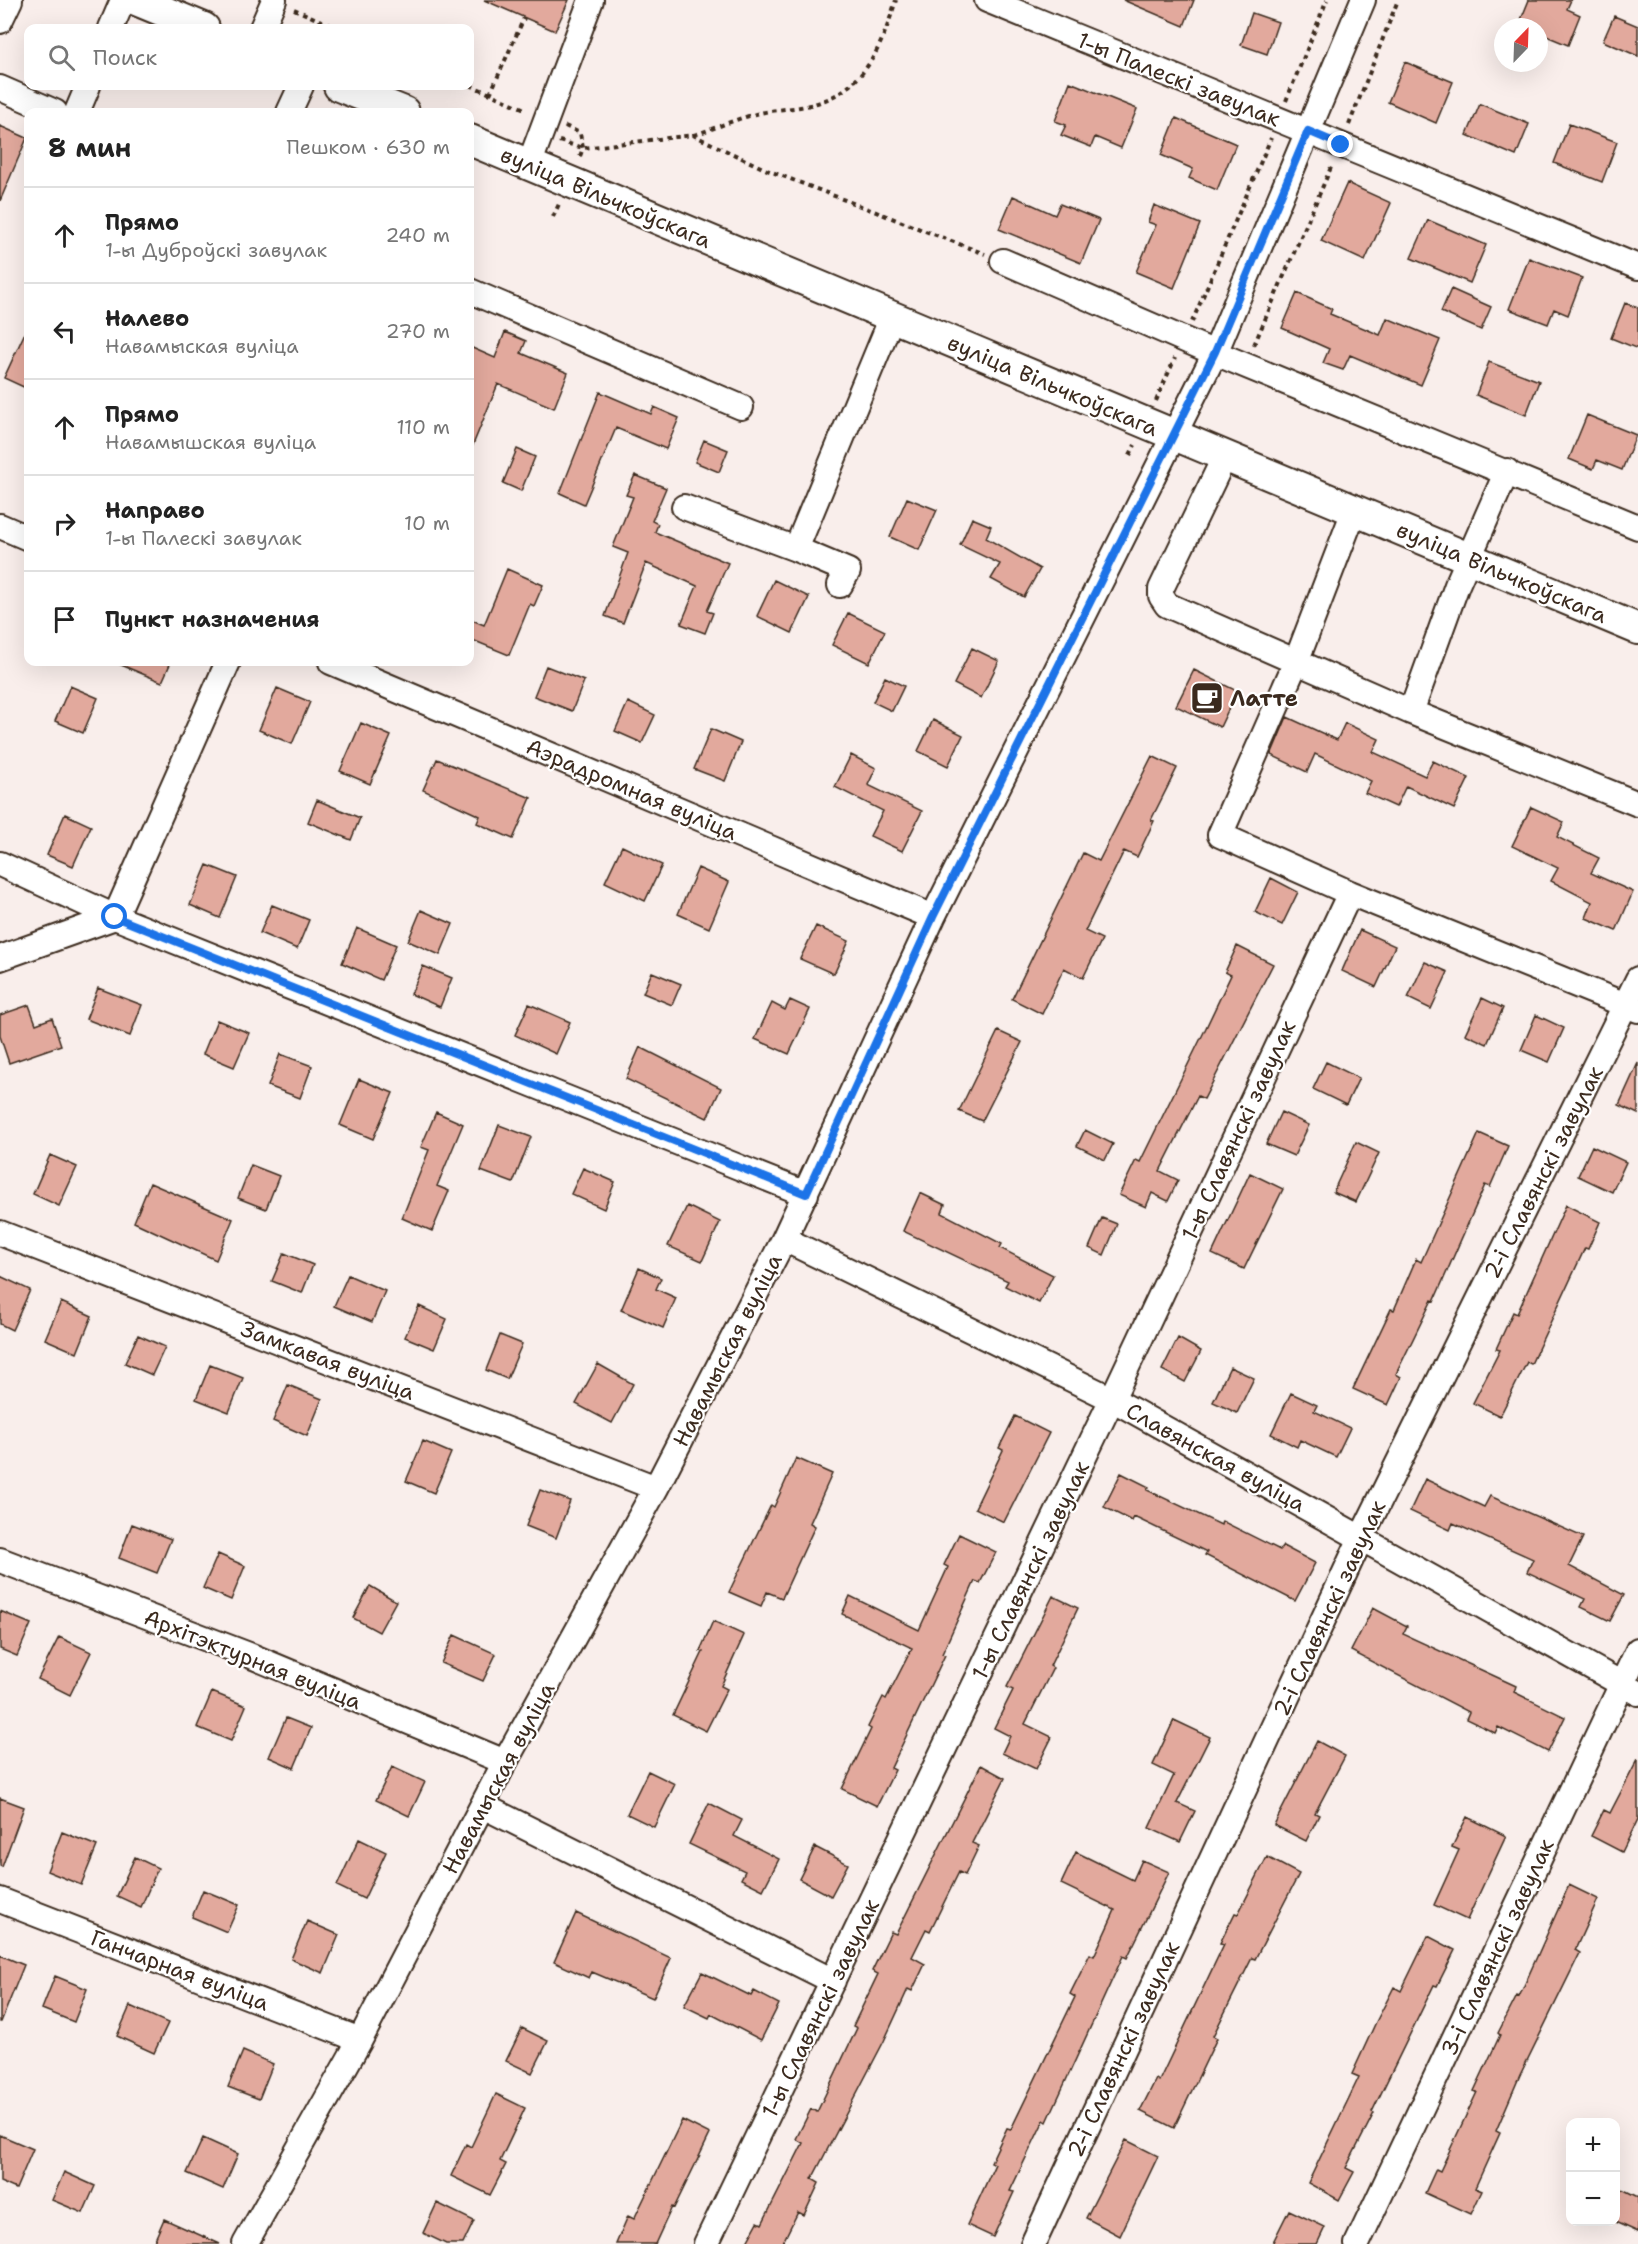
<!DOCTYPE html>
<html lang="ru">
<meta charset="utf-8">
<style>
:root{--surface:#fff;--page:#f6f6f6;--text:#222;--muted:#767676;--line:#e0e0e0}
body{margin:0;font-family:"Shantell Sans",sans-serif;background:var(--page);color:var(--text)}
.controls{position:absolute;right:18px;bottom:18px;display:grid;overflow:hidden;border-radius:12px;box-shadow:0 6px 24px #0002}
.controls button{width:54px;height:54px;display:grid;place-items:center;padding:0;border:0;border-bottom:2px solid var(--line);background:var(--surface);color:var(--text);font:30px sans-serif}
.compass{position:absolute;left:1494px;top:18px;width:54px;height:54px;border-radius:50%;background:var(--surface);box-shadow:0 6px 24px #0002;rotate:23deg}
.stop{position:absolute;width:18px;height:18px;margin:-14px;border:4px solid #1a73e8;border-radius:50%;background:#fff}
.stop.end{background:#1a73e8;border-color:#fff;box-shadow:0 2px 6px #0008}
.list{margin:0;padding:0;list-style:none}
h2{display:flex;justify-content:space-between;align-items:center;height:78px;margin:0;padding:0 24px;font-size:26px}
h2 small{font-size:20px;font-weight:400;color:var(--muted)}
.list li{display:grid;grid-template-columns:39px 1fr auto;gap:18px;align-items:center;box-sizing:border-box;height:96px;padding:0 24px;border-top:2px solid var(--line)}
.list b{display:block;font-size:22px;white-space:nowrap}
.list p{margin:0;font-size:20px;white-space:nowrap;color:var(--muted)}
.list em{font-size:20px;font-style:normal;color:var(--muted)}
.icon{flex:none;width:33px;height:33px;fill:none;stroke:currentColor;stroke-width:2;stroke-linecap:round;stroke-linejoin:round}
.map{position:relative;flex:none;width:1638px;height:2244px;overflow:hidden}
.search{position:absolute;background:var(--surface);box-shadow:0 6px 24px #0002;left:24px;top:24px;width:450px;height:66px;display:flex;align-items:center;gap:15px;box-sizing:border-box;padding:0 21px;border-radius:12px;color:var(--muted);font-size:22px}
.panel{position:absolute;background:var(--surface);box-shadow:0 6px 24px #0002;left:24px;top:108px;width:450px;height:558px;border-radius:12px}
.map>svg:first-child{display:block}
</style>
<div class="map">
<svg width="1638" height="2244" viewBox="0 0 1638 2244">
<rect width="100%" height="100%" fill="#f9eeeb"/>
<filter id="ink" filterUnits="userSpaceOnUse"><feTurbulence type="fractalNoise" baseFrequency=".0167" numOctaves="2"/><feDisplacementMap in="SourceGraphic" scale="12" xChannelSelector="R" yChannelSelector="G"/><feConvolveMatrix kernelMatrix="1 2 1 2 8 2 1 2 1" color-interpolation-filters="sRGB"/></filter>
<g filter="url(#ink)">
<path fill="#e2a99d" stroke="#3b2a1e" stroke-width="1.5" d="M484 0H569L555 31Z
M1123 0H1194L1184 26Z
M1529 0H1571L1567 9 1580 15 1568 45 1539 33V27H1518Z
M1252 13 1278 22 1267 54 1241 45Z
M1614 16 1638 26V56L1603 41Z
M1405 62 1453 82 1436 123 1388 102Z
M1070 82 1137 109 1121 148 1095 137 1091 147 1061 135 1066 125 1055 121Z
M1480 104 1529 124 1516 156 1467 135Z
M1176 118 1236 144 1217 190 1189 178 1193 169 1161 155Z
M1569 124 1617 142 1602 182 1554 163Z
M0 126 27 138 0 201Z
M1347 183 1391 203 1365 261 1321 241Z
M1013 196 1055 215 1060 204 1099 220 1081 263 999 229Z
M1154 205 1200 224 1174 288 1136 272 1156 225 1148 222Z
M1428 220 1486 245 1470 283 1411 258Z
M1529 258 1582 278 1568 315 1554 309 1548 324 1509 309Z
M1451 289 1491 307 1481 330 1441 312Z
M1297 293 1332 309 1330 314 1380 335 1387 318 1440 340 1421 385 1350 355 1343 370 1323 363 1329 349 1282 328Z
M1625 303 1638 308V349L1611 338Z
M28 326V389L4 378Z
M505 332 526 341 521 353 568 373 554 408 498 384 470 452V347L495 358Z
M1489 362 1539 381 1526 415 1476 395Z
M600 392 651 414 654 407 679 418 666 449 616 428 584 504 560 493Z
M1587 415 1636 435 1622 470 1597 460 1593 469 1569 459Z
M704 440 728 450 719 472 695 462Z
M517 449 535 457 521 491 503 483Z
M635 475 666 488 652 521 658 524 655 532 728 563 707 611 713 613 705 633 681 624 697 586 646 563 623 623 605 616 628 553 613 547 633 497 626 495Z
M907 498 937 510 919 550 890 537Z
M972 518 991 526 986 538 1040 569 1024 597 991 579 1000 564 960 545Z
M507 569 543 585 534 606 530 604 509 655 470 639V619L484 625Z
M774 580 809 597 792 633 757 616Z
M848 613 885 631 869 663 832 645Z
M972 648 999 661 981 698 954 684Z
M114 662H171L162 682Z
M546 666 584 681 572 711 534 696Z
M1194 670 1237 691 1220 727 1176 706Z
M885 677 904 686 892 711 873 702Z
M70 686 98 698 83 733 55 721Z
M277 688 310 702 292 744 259 730Z
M628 702 655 715 642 743 615 731Z
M1287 717 1337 740 1345 723 1379 739 1373 752 1425 776 1433 761 1469 778 1454 809 1406 786 1396 807 1365 793 1371 781 1315 754 1307 772 1271 755Z
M933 720 963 735 948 766 918 751Z
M361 723 391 736 370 784 340 771Z
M711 729 741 742 725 781 694 769Z
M851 755 876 768 868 785 922 811 902 851 870 836 883 811 835 787Z
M1152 756 1177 768 1151 820 1154 821 1137 857 1124 851 1085 931 1102 939 1083 978 1064 968 1042 1014 1012 999 1083 853 1099 861Z
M437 759 531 798 513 839 477 823 480 816 423 790Z
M317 800 360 818 351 840 308 822Z
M1531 807 1564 822 1557 837 1599 858 1591 873 1633 892 1616 931 1586 918 1592 902 1551 881 1558 868 1512 846Z
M65 814 91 826 73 866 47 855Z
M622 846 662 865 645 901 605 882Z
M207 865 237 877 220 918 190 905Z
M698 868 729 882 709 928 678 914Z
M1271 878 1298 892 1282 925 1255 912Z
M272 905 309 920 297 949 260 933Z
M421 910 453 924 440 955 408 941Z
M816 926 849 941 834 974 800 959Z
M357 928 396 945 381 980 342 963Z
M1360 930 1395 946 1376 987 1342 971Z
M1237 946 1273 964 1204 1099 1198 1096 1160 1171 1178 1180 1168 1201 1152 1193 1146 1207 1119 1195 1136 1160 1140 1162 1203 1034 1231 975 1225 972Z
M1425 962 1448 972 1431 1009 1408 998Z
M423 966 452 978 440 1007 411 994Z
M652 972 681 984 672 1005 643 993Z
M98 988 142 1005 130 1036 86 1019Z
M1482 998 1503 1008 1487 1044 1465 1034Z
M790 1000 810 1009 789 1054 755 1039 772 1003 785 1010Z
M529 1004 570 1022 556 1054 515 1035Z
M29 1005 36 1024 52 1018 61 1045 9 1063 0 1036V1015Z
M1536 1015 1564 1028 1549 1062 1521 1050Z
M217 1020 249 1033 234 1067 203 1054Z
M998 1031 1022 1042 982 1121 959 1111Z
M640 1047 721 1088 707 1118 626 1079Z
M280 1054 312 1066 300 1098 268 1086Z
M1326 1062 1359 1078 1346 1105 1313 1089Z
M1638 1063V1114L1619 1105Z
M359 1079 393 1093 373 1139 340 1125Z
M436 1112 463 1124 437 1186 449 1191 432 1231 402 1218 429 1150 421 1147Z
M1281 1112 1309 1125 1294 1156 1266 1144Z
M499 1125 531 1137 513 1183 481 1171Z
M1085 1130 1113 1144 1105 1160 1077 1146Z
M1479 1133 1508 1146 1490 1187 1485 1185 1434 1301 1432 1300 1396 1374 1401 1377 1388 1405 1353 1389 1391 1309 1394 1310 1416 1259 1421 1262Z
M1356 1142 1379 1153 1356 1202 1333 1192Z
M1592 1146 1626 1162 1612 1192 1578 1176Z
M50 1155 77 1167 59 1206 33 1194Z
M251 1165 279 1176 266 1209 238 1198Z
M583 1168 615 1182 604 1209 571 1194Z
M1250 1173 1283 1189 1244 1269 1212 1254Z
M150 1183 233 1219 216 1260 134 1222Z
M920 1193 945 1205 942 1213 1002 1244 1000 1248 1053 1275 1039 1303 1005 1286 1008 1281 903 1231Z
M1566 1205 1600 1222 1588 1249 1585 1248 1531 1364 1527 1362 1500 1416 1473 1403 1500 1350 1496 1349 1513 1312 1517 1314Z
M687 1206 720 1222 702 1261 668 1246Z
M1102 1218 1117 1224 1104 1255 1089 1248Z
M284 1253 313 1265 302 1293 272 1281Z
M639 1268 661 1278 656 1289 676 1298 663 1328 621 1310Z
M348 1275 385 1291 372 1322 334 1306Z
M0 1276 30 1290 12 1330 0 1324Z
M61 1302 92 1316 77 1353 45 1339Z
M419 1306 447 1319 434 1349 405 1337Z
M138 1335 165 1347 152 1375 125 1363Z
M500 1335 522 1344 507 1379 486 1370Z
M1178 1338 1201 1351 1185 1382 1162 1370Z
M598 1364 633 1384 612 1423 576 1404Z
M210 1365 243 1378 229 1412 196 1399Z
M1230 1367 1254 1378 1237 1413 1213 1402Z
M288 1385 322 1399 307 1436 273 1421Z
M1291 1393 1317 1405 1314 1411 1350 1428 1336 1457 1300 1440 1297 1447 1271 1434Z
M1015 1416 1049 1433 1004 1522 975 1508 1003 1450 999 1448Z
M423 1441 451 1453 434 1493 406 1481Z
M796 1458 832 1474 810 1523 815 1526 782 1598 767 1592 761 1606 729 1592 771 1505 774 1507Z
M1121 1473 1149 1487 1147 1490 1221 1525 1222 1521 1280 1550 1283 1546 1315 1563 1295 1601 1205 1555 1207 1552 1134 1517 1132 1521 1104 1507Z
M1425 1479 1484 1507 1490 1496 1583 1537 1569 1566 1624 1595 1610 1621 1581 1607 1585 1599 1527 1572 1533 1559 1453 1523 1450 1530 1410 1511Z
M540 1490 570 1501 556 1538 526 1526Z
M132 1524 171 1539 157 1573 119 1558Z
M959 1534 996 1552 980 1583 975 1581 942 1654 945 1655 891 1768 895 1770 877 1806 842 1789 871 1729 868 1727 883 1697 886 1699 912 1648 842 1614 850 1596 919 1630 948 1567 944 1565Z
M218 1554 245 1566 231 1600 203 1588Z
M370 1586 396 1601 379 1632 353 1618Z
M1053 1596 1078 1608 1050 1666 1053 1668 1025 1724 1052 1737 1036 1769 1002 1753 1010 1736 994 1728 1013 1690 1007 1687Z
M1373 1608 1407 1626 1403 1634 1516 1686 1514 1692 1565 1717 1548 1752 1498 1727 1495 1733 1466 1719 1469 1712 1351 1651Z
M0 1611 31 1624 17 1656 0 1649Z
M713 1621 744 1635 721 1686 727 1689 706 1731 673 1715 703 1652 700 1651Z
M454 1635 496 1654 483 1681 441 1663Z
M59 1637 91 1652 70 1695 38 1679Z
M212 1692 246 1706 231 1741 197 1727Z
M286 1718 311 1728 294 1768 269 1757Z
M1174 1720 1210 1737 1177 1803 1195 1811 1180 1842 1149 1828 1174 1775 1153 1765Z
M1317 1741 1345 1756 1315 1813 1319 1815 1306 1841 1274 1825Z
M1638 1759V1819L1622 1852 1591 1836 1604 1810 1610 1813Z
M981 1765 1005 1778 972 1843 979 1846 965 1875 959 1872 930 1931 926 1929 912 1957 925 1964 912 1991 908 1989 884 2041 812 2179 819 2183 804 2215 798 2212 782 2244H746L758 2222 762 2224 803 2143 796 2139 811 2109 817 2112 857 2028 853 2026 878 1974 872 1971 891 1932 896 1934Z
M392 1767 425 1782 409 1816 376 1800Z
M648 1771 675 1784 654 1827 627 1814Z
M0 1798 24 1807 2 1867 0 1866Z
M709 1803 742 1820 734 1836 779 1859 763 1890 741 1879 745 1871 689 1844Z
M1467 1817 1506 1836 1467 1920 1434 1905 1459 1850 1452 1847Z
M62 1832 97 1846 81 1885 47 1871Z
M359 1839 386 1852 364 1899 337 1886Z
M815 1847 848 1864 831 1896 799 1879Z
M1076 1852 1133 1880 1142 1860 1169 1872 1127 1958 1123 1956 1047 2122 1044 2120 1010 2191 1014 2192 993 2237 967 2225 995 2164 991 2162 1007 2128 1011 2129 1075 1997 1070 1994 1090 1954 1094 1956 1115 1910 1061 1884Z
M135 1857 158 1868 141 1907 117 1896Z
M1267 1857 1299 1874 1255 1959 1252 1958 1213 2036 1217 2038 1174 2128 1140 2111 1156 2079 1159 2081 1224 1944 1220 1943 1235 1913 1238 1914Z
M1569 1885 1598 1899 1575 1950 1580 1953 1520 2075 1496 2131 1500 2133 1475 2188 1482 2191 1471 2214 1425 2193 1436 2169 1440 2171 1477 2092 1474 2091 1500 2035 1498 2033 1517 1996 1519 1997Z
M203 1890 239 1905 227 1932 192 1917Z
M576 1913 671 1958 653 1998 592 1972 589 1978 554 1962Z
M307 1921 339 1935 323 1973 291 1959Z
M1428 1936 1455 1950 1437 1986 1434 1985 1372 2112 1374 2113 1346 2168 1354 2172 1339 2200 1308 2183 1359 2077 1352 2074 1376 2022 1394 1987 1401 1991Z
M0 1955 24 1965 1 2022H0Z
M702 1972 751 1996 754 1991 779 2004 761 2040 711 2014 709 2018 684 2006Z
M55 1976 87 1989 74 2022 42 2009Z
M130 2006 168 2023 154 2053 117 2036Z
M522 2028 548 2041 532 2073 506 2061Z
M243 2051 273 2064 259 2099 228 2087Z
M496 2094 525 2108 500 2161 506 2164 490 2195 451 2176 466 2144 471 2147Z
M682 2120 710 2134 674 2208 672 2207 655 2244H616L628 2216 634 2219Z
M0 2135 33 2149 16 2189 0 2182Z
M203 2138 238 2154 223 2189 187 2173Z
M1126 2140 1158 2156 1120 2236 1086 2218Z
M64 2172 95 2186 83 2213 52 2200Z
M1616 2186 1638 2197V2232L1616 2222Z
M437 2203 474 2221 463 2244H446L423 2233Z
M1289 2210 1325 2227 1317 2244H1272Z
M164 2219 220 2244H153Z"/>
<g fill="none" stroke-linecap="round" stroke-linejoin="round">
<defs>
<path id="minor" d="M987 0 1638 267
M0 21 10 0
M111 28 123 0
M262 28 274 0
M0 88 55 112
M77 112 88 86
M289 112 301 86
M529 165 591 0
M1003 261 1215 353 1638 527
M470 291 741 407
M1224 458 1161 589V596L1167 605 1411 712 1638 804
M684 507 796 549 892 317
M1354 511 1296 662 1220 835 1350 893 1638 1010
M0 526 28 538
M796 549 848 571 840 585
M331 662 933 917
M1411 712 1457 585 1507 471
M0 864 115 917 806 1194
M0 958 115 917 228 662
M0 1233 656 1488
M784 1239 1112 1399 1638 1693
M0 1560 249 1655 505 1762
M483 1806 833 1981
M0 1900 360 2040
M245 2244 360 2040 505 1762 656 1488 784 1239 933 917 1215 353 1363 0
M706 2244 1112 1399 1350 893
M1033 2244 1361 1538 1638 979
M1357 2244 1638 1650"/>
<path id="major" d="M136 0 204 28
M339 86 404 112
M470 140 1638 629"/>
</defs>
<use href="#minor" stroke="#3b2a1e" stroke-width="28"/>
<use href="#major" stroke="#3b2a1e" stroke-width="34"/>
<path stroke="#3b2a1e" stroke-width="4" stroke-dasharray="4.5 4.5" stroke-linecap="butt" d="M294 9 337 28
M470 85 527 110
M490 94 524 18
M1286 101 1327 0
M1349 125 1398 0
M565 126 580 133 583 148 579 159
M694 135C716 128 738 118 760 113 777 109 794 109 810 105 865 91 881 48 896 0
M559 141 583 148 693 135 767 170 985 254
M553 217 559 204
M1192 322 1271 138
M1254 345 1332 165
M1156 401 1175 358
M1130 455 1135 445"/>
<use href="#minor" stroke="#fff" stroke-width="24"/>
<use href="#major" stroke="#fff" stroke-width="30"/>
</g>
</g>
<g fill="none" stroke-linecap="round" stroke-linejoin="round" filter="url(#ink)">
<path stroke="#1a73e8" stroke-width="8" d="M115 917 806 1194 933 917 1215 352 1308 131 1341 145"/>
</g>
<defs>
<symbol id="cafe-square" viewBox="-11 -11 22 22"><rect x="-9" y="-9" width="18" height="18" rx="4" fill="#3b2a1e" stroke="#fff"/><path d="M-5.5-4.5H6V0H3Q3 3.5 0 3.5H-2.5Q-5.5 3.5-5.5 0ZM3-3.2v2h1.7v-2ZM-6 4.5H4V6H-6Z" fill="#fff"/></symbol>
</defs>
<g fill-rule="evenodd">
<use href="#cafe-square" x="1188" y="679" width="38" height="38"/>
</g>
<g text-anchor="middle" stroke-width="4.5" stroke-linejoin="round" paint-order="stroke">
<g font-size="22" fill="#3b2a1e" stroke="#fff">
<text transform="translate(1179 79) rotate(22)" y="8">1-ы Палескі завулак</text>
<text transform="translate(606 197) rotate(23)" y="8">вуліца Вільчкоўскага</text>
<text transform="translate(1053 385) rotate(23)" y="8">вуліца Вільчкоўскага</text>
<text transform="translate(1502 572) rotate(23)" y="8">вуліца Вільчкоўскага</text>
<text transform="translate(632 789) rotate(23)" y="8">Аэрадромная вуліца</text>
<text transform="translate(1238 1130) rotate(-65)" y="8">1-ы Славянскі завулак</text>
<text transform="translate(1543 1172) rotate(-63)" y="8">2-і Славянскі завулак</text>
<text transform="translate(727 1350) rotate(-63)" y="8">Навамыская вуліца</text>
<text transform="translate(328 1360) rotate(21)" y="8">Замкавая вуліца</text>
<text transform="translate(1216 1457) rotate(29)" y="8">Славянская вуліца</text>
<text transform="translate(1030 1570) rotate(-64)" y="8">1-ы Славянскі завулак</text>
<text transform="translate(1329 1608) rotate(-65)" y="8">2-і Славянскі завулак</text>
<text transform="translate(253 1659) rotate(22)" y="8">Архітэктурная вуліца</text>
<text transform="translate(498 1778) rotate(-62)" y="8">Навамыская вуліца</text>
<text transform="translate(1497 1947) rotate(-65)" y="8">3-і Славянскі завулак</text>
<text transform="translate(180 1970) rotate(21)" y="8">Ганчарная вуліца</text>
<text transform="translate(820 2008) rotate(-64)" y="8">1-ы Славянскі завулак</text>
<text transform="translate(1123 2049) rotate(-65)" y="8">2-і Славянскі завулак</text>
</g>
<g font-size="22" font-weight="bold" fill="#3b2a1e" stroke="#fff" text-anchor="start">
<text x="1230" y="706">Латте</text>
</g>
</g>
</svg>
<div class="controls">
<button>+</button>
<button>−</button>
</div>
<svg class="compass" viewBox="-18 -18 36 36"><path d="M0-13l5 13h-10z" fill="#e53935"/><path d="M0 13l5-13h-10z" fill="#767676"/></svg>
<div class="stop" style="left:115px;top:917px"></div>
<div class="stop end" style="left:1341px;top:145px"></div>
<div class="search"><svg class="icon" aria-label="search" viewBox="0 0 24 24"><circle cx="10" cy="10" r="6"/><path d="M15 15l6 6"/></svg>Поиск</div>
<section class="panel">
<h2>8 мин<small>Пешком · 630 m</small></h2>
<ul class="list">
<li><svg class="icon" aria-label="ahead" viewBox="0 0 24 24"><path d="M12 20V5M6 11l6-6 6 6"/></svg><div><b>Прямо</b><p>1-ы Дуброўскі завулак</p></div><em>240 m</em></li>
<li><svg class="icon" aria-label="left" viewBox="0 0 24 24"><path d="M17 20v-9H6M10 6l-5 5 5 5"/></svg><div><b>Налево</b><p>Навамыская вуліца</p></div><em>270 m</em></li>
<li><svg class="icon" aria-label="ahead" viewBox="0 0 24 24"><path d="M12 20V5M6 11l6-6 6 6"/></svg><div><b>Прямо</b><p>Навамышская вуліца</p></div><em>110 m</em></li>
<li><svg class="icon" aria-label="right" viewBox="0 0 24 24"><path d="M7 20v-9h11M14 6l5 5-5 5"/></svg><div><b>Направо</b><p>1-ы Палескі завулак</p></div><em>10 m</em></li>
<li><svg class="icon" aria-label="arrive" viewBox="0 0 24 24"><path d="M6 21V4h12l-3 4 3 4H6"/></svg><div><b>Пункт назначения</b></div></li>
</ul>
</section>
</div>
